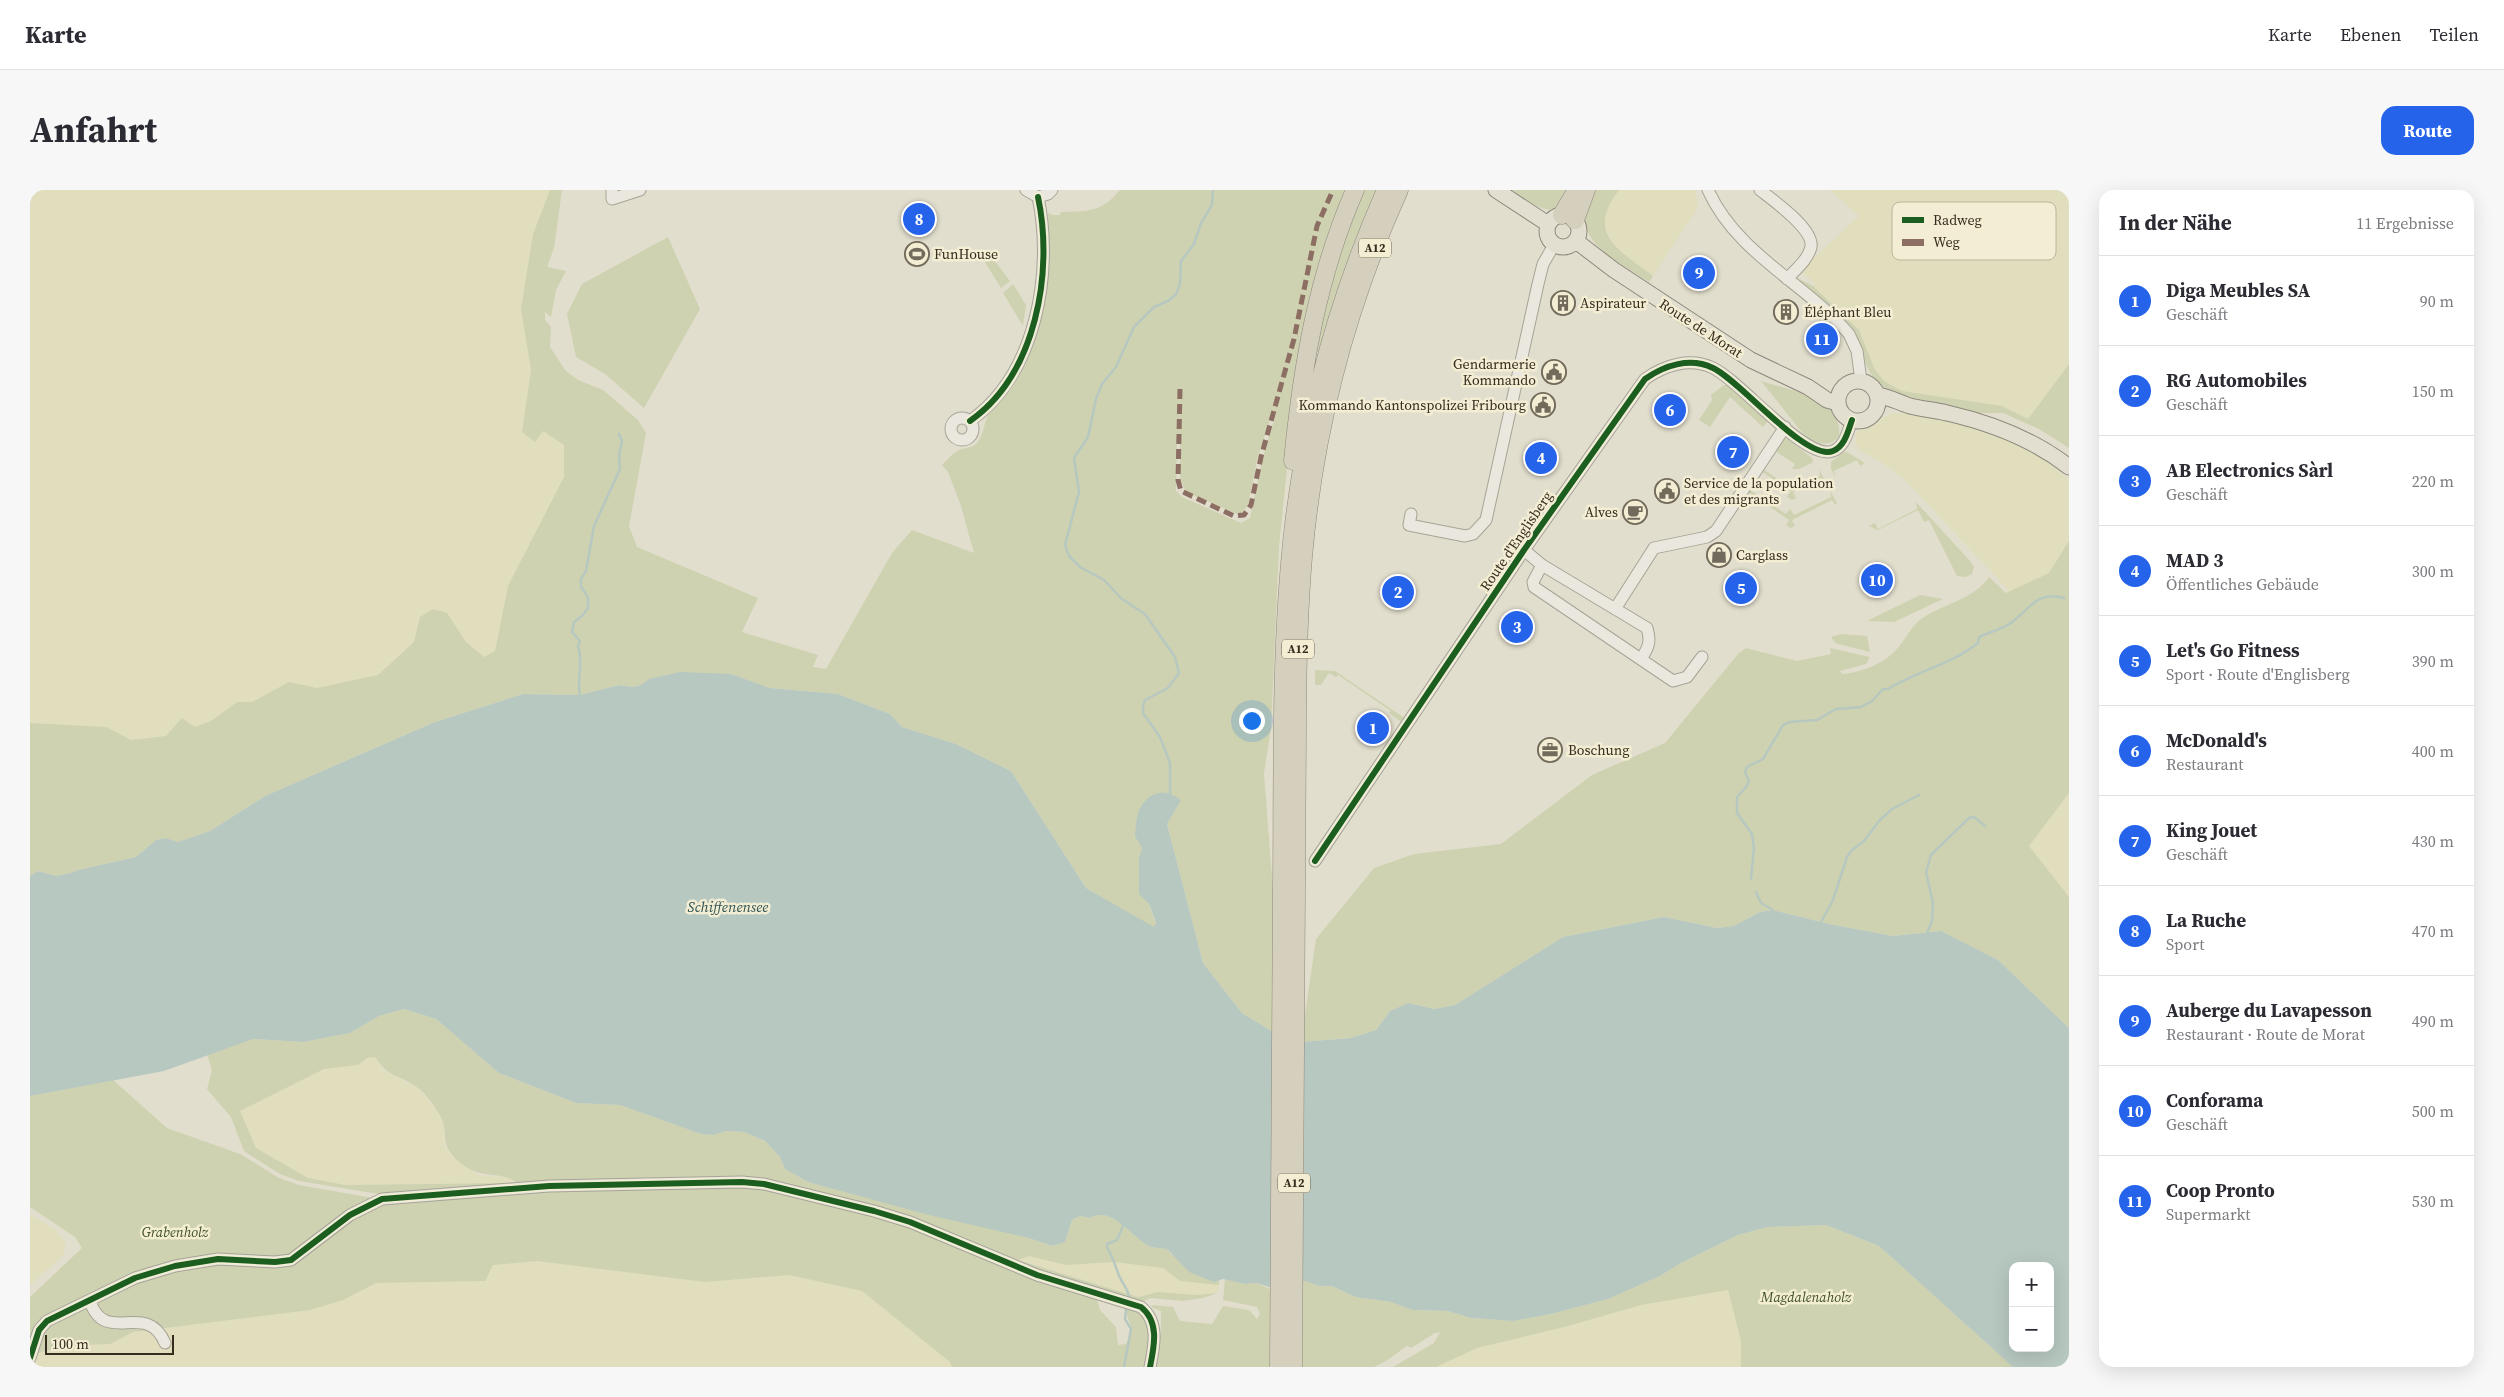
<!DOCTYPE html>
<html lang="de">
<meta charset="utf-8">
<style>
:root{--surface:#fff;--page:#f7f7f7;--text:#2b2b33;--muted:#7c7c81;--line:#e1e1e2;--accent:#2563eb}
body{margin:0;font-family:"Source Serif 4",serif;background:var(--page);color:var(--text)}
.controls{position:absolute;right:15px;bottom:15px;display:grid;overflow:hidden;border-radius:10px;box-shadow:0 5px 20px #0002}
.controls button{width:45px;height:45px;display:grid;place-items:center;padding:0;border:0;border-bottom:1px solid var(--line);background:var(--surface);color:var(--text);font:25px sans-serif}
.scale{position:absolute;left:15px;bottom:12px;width:129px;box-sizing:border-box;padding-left:5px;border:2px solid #362c1e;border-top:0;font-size:14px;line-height:18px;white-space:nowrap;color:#362c1e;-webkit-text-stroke:4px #f3eed3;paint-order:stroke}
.you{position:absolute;left:1221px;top:530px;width:18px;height:18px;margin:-12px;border:4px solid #fff;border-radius:50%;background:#1a73e8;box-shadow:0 0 0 8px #1a73e833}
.badge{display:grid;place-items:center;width:32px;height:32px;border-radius:50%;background:var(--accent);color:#fff;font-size:16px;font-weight:700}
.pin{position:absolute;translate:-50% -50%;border:2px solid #fff;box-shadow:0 1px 5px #0006}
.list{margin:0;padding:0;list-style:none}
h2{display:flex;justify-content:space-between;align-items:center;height:65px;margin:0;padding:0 20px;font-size:21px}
h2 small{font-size:16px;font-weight:400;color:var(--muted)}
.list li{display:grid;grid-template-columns:32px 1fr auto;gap:15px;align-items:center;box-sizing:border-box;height:90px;padding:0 20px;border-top:1px solid var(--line)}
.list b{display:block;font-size:19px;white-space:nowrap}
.list p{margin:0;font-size:16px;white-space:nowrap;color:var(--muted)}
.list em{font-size:16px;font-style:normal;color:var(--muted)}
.map{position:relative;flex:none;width:2039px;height:1177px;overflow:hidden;border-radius:15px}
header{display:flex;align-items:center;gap:30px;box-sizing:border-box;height:70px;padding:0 25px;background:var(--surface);border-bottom:1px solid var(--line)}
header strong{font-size:24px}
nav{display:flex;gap:28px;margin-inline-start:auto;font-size:18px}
.intro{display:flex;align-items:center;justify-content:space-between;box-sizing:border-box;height:120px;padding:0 30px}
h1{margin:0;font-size:35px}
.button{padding:12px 22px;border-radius:15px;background:var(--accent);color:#fff;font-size:18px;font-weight:700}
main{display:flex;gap:30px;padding:0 30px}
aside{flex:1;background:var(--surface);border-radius:15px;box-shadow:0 5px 20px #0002}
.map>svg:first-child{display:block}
</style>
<header>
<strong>Karte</strong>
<nav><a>Karte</a><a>Ebenen</a><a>Teilen</a></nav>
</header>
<div class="intro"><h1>Anfahrt</h1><a class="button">Route</a></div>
<main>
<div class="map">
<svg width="2039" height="1177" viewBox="0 0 2039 1177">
<rect width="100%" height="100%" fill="#e2decd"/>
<path fill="#e1debe" d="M0 0H520L503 44 491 119 501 180 492 242 513 241 534 255V287L478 396 465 461 454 467 436 452 417 423 390 427 384 452 348 485 287 498 259 492 222 512H207L181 531 165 537 152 528 136 546 101 550 76 537 0 533Z
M1587 0H1665L1668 12 1667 19 1623 86 1584 56 1574 33 1577 17Z
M1800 0H2039V174L1998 229 1972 216 1872 201 1854 191 1845 180 1829 140 1783 96 1785 93 1770 81 1829 26Z
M1863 223 1883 224 1961 242 2006 263 2039 290V351L2019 383 1980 402 1874 289 1851 272 1829 260 1825 251 1826 243 1832 237Z
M2039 603V707L1999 656Z
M345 867 353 880 388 898 409 923 414 937 415 957 421 965 435 977 449 985 481 988 487 993 315 995 278 988 226 958 210 921 294 879 328 875 337 868Z
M0 1024 27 1041 36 1053 33 1066 0 1095Z
M999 1066 1037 1075 1083 1072 1133 1078 1150 1091 1189 1095 1187 1103 1166 1105 1128 1102 1108 1107 987 1069Z
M507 1071 675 1092 759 1085 832 1101 921 1172 922 1177H0L6 1164 31 1156 80 1154 103 1142 313 1110 346 1093 455 1091 463 1075Z
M1698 1100 1711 1151V1177H1406L1447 1158 1538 1136 1611 1115Z"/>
<path fill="#ced2b0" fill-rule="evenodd" d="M520 0H532L524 58 517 77 536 81 526 100 521 127 515 122V130L521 137 520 157 535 180 548 190 573 200 608 230 616 243 599 336 607 357 728 408 712 442 788 465 783 477 796 479 862 363 882 340 944 363 931 316 918 282 912 275C917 270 921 265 926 262 933 257 941 259 947 253 954 245 954 231 960 221 966 213 975 206 980 198 1013 145 1022 85 1018 24L1021 23V25H1030L1031 22C1058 21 1071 23 1090 0H1349L1262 230 1249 357 1241 539 1234 583 1245 726V843L1212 823 1173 773 1137 634 1150 611C1143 620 1114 650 1112 659 1106 681 1118 712 1126 734L1124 738 1056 698 981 581 926 554 872 537 860 524 808 504 740 498 701 484 619 489 611 495 603 497 589 495 550 505 493 504 405 532 235 606 180 641 148 652 136 648 126 650 106 667 48 680 41 683 26 686 8 681 0 686V533L76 537 101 550 136 546 152 528 165 537 181 531 207 512H222L259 492 287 498 348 485 384 452 390 427 403 419 417 423 436 452 454 467 465 461 478 396 534 287V255L513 241 505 252 492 242 501 180 491 119 503 44ZM1242 223 1246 224 1233 266 1220 328 1211 333 1152 307 1146 301 1147 253 1150 249V288L1156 302 1205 323H1211L1218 316 1227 270Z
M1482 0H1543C1538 5 1532 15 1526 18 1514 25 1492 7 1482 0Z
M1561 0H1589C1555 44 1589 60 1623 86L1619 92C1595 76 1551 56 1554 22 1555 15 1559 7 1561 0Z
M638 47 670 119 614 218 575 184 546 167 537 124 552 94Z
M958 62 980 91 971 98 953 69Z
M1767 88 1783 96 1829 140 1845 180 1854 191 1872 201 1972 216 1998 229 2039 174V258L2009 239 1973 223H1942L1858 201 1844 189 1837 177 1827 146 1768 93Z
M983 94 996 115 993 136 973 103Z
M1731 191C1760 201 1813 206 1809 246 1799 259 1785 253 1774 245Z
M1694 195H1697L1738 231 1733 237 1700 207 1680 237 1669 230 1682 210 1681 205Z
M1752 249H1758L1783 269 1782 273 1769 279H1762L1765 274 1745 261Z
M1814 262H1817L1835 273 1830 276 1827 270 1804 281 1806 288 1801 279V272Z
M1733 279 1758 296 1762 290H1764L1767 297 1790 286 1789 279 1796 293 1791 288 1763 302 1766 308 1762 310 1757 307 1761 301 1732 282Z
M1720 300 1756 324 1760 319 1764 325 1801 307 1800 301 1807 313 1805 315 1802 310 1762 330 1765 336 1760 338 1756 335 1759 330 1718 302Z
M1886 312 1940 371 1944 377 1942 384 1936 387 1927 386 1899 330 1894 332 1888 320 1848 340 1839 336 1845 333 1848 339 1887 319Z
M2039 351V603L1999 656 2039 707V838L1968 770 1911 741 1863 746 1799 734 1743 720 1730 722 1704 736 1687 738 1634 727 1533 747 1425 815 1404 819 1378 813 1360 821 1346 840 1321 848 1271 852 1286 749 1344 678 1384 664 1471 654 1562 585 1635 553 1708 464 1716 458 1767 471 1801 464 1800 458 1840 467 1836 474 1810 481 1812 484C1830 483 1855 473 1867 459 1877 448 1881 435 1894 427 1916 413 1944 409 1959 387L1976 403 2019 383Z
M1890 405 1913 409 1864 432 1837 431Z
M1811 444 1837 446 1840 462 1805 453 1801 447Z
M1285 480 1305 481 1376 529 1371 532 1359 523 1361 521 1308 485 1306 487 1299 483 1291 495H1285Z
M374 819 406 829 469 883 546 913 590 915 671 944 684 945 696 941 714 942 735 951 750 967 755 979 778 992 1000 1048 1021 1056 1035 1052 1042 1030 1050 1026 1060 1028C1083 1015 1101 1048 1121 1057 1125 1058 1132 1058 1137 1059L1141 1064 1184 1092 1189 1090V1095L1150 1091 1133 1078 1084 1072 1036 1075 999 1066 988 1070 1108 1107 1128 1102 1166 1105 1187 1103 1173 1108 1153 1111 1121 1108 1111 1112 1011 1083 898 1036 735 991 487 993C473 981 451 989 433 975 404 953 423 944 408 922 403 914 395 903 388 898 370 884 359 889 345 867L337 868 328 875 294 879 210 921 226 958 278 988 315 995 480 993V995L355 1005 269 991 250 984 214 961 201 927 177 899 182 880 177 864 223 849 273 852 320 843 349 826Z
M83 890 137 938 210 964 249 988 269 995 343 1008 346 1016 368 1010 518 1000 732 996 842 1024 1066 1107 1070 1120 1086 1137 1088 1155 1096 1154C1108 1137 1095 1133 1097 1117 1129 1125 1120 1152 1117 1177H922L920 1172 832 1101 759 1085 675 1092 507 1071 463 1075 455 1091 346 1093 313 1110 280 1120 103 1142 80 1154 31 1156 6 1164 0 1155V1107L52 1058 45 1047 0 1017V906Z
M1796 1035 1849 1056 1983 1177H1711V1151L1698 1100 1611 1115 1538 1136 1447 1158 1406 1177H1363L1404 1153 1410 1142 1405 1143 1381 1158 1377 1156C1365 1164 1357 1172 1344 1177H1123L1131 1144V1121L1121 1117 1123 1115 1143 1117 1150 1131 1182 1134 1193 1116 1219 1120 1227 1129 1230 1124 1227 1117 1193 1110 1195 1089 1215 1094 1226 1093 1240 1099 1275 1091 1289 1096H1302L1325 1107 1361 1112 1382 1120 1418 1121 1441 1128 1483 1131 1521 1124 1578 1109 1630 1086 1651 1073 1708 1045 1738 1037Z"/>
<path fill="#b7c8c0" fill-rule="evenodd" d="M650 482 701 484 740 498 808 504 860 524 872 537 926 554 981 581 1056 698 1124 737 1126 733 1119 714 1109 704V668L1112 658 1105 646C1106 638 1106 625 1110 618 1121 600 1135 598 1151 610L1137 634 1173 773 1212 823 1245 843 1271 852 1321 848 1346 840 1360 821 1378 813 1404 819 1425 815 1533 747 1634 727 1687 738 1704 736 1730 722 1743 720 1799 734 1863 746 1911 741 1968 770 2039 838V1177H1983L1849 1056 1796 1035 1738 1037 1708 1045 1651 1073 1630 1086 1578 1109 1521 1124 1483 1131 1441 1128 1418 1121 1382 1120 1361 1112 1325 1107 1302 1096H1289L1275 1091 1248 1100 1226 1093 1215 1094 1193 1089 1184 1092 1159 1082 1137 1059C1132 1058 1125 1058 1121 1057 1101 1048 1083 1015 1060 1028L1050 1026 1042 1030 1035 1052 1022 1056 999 1048 899 1025 778 992 755 979 750 967 735 951 714 942 696 941 684 945 671 944 590 915 546 913 469 883 406 829 374 819 349 826 320 843 273 852 223 849 134 881 0 906V686L8 681 26 686 41 683 48 680 106 667 126 650 136 648 148 652 180 641 235 606 405 532 493 504 550 505 589 495 603 497 611 495 619 489ZM1983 1076H2020V1158H1983Z"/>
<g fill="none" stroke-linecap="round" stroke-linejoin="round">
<path stroke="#b7c8c0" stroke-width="2.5" d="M550 505C546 488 554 473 548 456L550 451 542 442 544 432 552 426 558 418V407L551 397V389L556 381 564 336 590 279 589 265 592 251 589 244
M1140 606V573L1130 547 1113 523V516L1115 510 1138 498 1149 483 1145 467 1115 424 1092 409 1074 390 1050 377 1039 366 1035 355 1049 302 1044 268 1058 247 1066 209 1072 194 1086 177 1104 137 1124 117 1138 111 1146 104 1150 94 1151 71 1164 54 1171 33 1182 15 1183 0
M1721 689 1724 658 1722 644 1707 623V607L1716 597 1719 591 1715 582 1717 577 1733 569 1753 535 1760 532 1787 530 1806 519 1831 517 1842 511 1853 499H1858C1888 480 1919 476 1948 453L1949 447C1959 442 1971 440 1981 433 2000 419 2007 400 2034 408
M1726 702 1731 713 1743 720
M1791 732 1803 710 1817 667 1822 660 1834 651 1849 631 1862 619 1889 605
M1897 743 1902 731 1903 713 1896 682 1901 665 1939 628 1944 627 1955 636
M1093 1036 1087 1050 1077 1054V1057C1082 1066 1085 1074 1088 1083 1091 1092 1097 1097 1099 1106
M1094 1177 1101 1139 1095 1129 1096 1120"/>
<defs>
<path id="minor" d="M582 0V9L610 0
M996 0 1008 7 1018 4 1022 0
M1678 0C1707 64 1775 93 1819 144L1827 161 1831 191
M1730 0C1744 11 1784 39 1781 57 1778 70 1765 80 1757 89
M921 239a11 11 0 1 1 22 0a11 11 0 1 1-22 0Z
M940 231C1006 185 1024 82 1008 7
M1381 324 1379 335 1435 346 1443 344 1456 330 1508 94 1513 74 1524 55
M1494 360 1512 375 1617 438C1621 451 1619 457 1611 469
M1512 375 1503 392 1504 397 1643 491 1657 487 1672 467
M1585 419 1624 358 1677 347 1686 341 1755 237
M1285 671 1494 360 1615 189C1635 175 1660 167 1683 178 1711 191 1776 272 1803 261 1815 256 1818 241 1822 230
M60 1111C75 1157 116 1109 135 1153
M0 1168 9 1140 17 1131 105 1088 145 1076 188 1069 245 1072 261 1070 320 1025 352 1009 519 996 712 992 734 994 844 1021 880 1032 1007 1085 1111 1117C1130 1132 1124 1157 1120 1177"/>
<path id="major" d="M1466 0 1518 34
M1517 41a16 16 0 1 1 32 0a16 16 0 1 1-32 0Z
M1546 51 1584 80 1721 170 1778 197 1797 210 1808 213
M1808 211a20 20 0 1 1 40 0a20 20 0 1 1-40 0Z
M1847 205C1859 207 1868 212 1880 216 1892 219 1905 220 1917 223 1961 233 2003 249 2039 277"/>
<path id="highway" d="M1532 25 1547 0
M1545 30 1556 0
M1263 271C1272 178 1287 87 1325 0
M1249 1177C1250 1017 1251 858 1252 698 1253 577 1250 454 1264 334 1278 218 1309 106 1356 0
M1263 1177 1267 545C1267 486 1268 426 1273 367 1284 241 1317 115 1369 0"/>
</defs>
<use href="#minor" stroke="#a7a396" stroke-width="13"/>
<use href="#major" stroke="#8d887d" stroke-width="17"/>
<use href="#highway" stroke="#8d887d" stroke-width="19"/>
<use href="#minor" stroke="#eae8de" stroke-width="11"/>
<use href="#major" stroke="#e2dfd0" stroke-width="15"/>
<use href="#highway" stroke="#d5cfbe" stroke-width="18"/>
<path stroke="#8d6e63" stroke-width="5" stroke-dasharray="10 5" stroke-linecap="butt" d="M1150 199 1148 290 1151 301 1204 326 1214 325 1221 315 1231 267 1264 149 1287 36 1303 0"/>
<defs>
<path id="cycleway" d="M940 231C1006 185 1024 82 1008 7
M1285 671 1494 360 1615 189C1635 175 1660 167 1683 178 1711 191 1776 272 1803 261 1815 256 1818 241 1822 230
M0 1168 9 1140 17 1131 105 1088 145 1076 188 1069 245 1072 261 1070 320 1025 352 1009 519 996 712 992 734 994 844 1021 880 1032 1007 1085 1111 1117C1130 1132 1124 1157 1120 1177"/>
</defs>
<use href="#cycleway" stroke="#f3eed3" stroke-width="9"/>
<use href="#cycleway" stroke="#1b5e20" stroke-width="6"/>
</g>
<defs>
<symbol id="stadium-ring" viewBox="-11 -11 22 22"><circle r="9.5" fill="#f3eed3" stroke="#726a5b" stroke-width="1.5"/><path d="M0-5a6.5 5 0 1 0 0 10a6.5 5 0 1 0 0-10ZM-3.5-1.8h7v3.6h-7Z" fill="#726a5b"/></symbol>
<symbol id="building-ring" viewBox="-11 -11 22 22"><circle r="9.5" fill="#f3eed3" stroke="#726a5b" stroke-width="1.5"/><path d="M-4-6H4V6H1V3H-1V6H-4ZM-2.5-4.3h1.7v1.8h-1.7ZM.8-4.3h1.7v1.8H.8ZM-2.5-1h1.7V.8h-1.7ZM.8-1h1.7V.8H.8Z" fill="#726a5b"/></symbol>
<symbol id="civic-ring" viewBox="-11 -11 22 22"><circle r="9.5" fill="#f3eed3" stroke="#726a5b" stroke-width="1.5"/><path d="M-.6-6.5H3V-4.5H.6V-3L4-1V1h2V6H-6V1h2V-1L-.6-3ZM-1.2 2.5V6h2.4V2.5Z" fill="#726a5b"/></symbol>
<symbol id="cafe-ring" viewBox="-11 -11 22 22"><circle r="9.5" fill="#f3eed3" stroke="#726a5b" stroke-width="1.5"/><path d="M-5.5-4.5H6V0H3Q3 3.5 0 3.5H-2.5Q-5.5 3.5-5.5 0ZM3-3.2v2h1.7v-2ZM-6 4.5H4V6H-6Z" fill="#726a5b"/></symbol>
<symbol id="shop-ring" viewBox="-11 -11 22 22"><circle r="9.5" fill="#f3eed3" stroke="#726a5b" stroke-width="1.5"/><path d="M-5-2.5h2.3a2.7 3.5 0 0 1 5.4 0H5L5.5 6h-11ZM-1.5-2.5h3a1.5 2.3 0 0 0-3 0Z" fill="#726a5b"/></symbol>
<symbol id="office-ring" viewBox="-11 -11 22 22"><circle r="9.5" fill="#f3eed3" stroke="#726a5b" stroke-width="1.5"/><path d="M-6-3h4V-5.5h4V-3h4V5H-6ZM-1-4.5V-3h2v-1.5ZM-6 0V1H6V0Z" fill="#726a5b"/></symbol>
</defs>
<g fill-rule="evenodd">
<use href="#stadium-ring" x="873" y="50" width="28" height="28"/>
<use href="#building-ring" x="1519" y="99" width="28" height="28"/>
<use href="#building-ring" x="1742" y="108" width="28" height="28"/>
<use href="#civic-ring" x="1510" y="168" width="28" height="28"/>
<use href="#civic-ring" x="1499" y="201" width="28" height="28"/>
<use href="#civic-ring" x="1623" y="287" width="28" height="28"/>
<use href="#cafe-ring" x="1591" y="308" width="28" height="28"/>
<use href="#shop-ring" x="1675" y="351" width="28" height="28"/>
<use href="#office-ring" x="1506" y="546" width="28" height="28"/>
</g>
<g text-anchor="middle" stroke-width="5" stroke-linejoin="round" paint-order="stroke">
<g fill="#f3eed3" stroke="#6f6654" stroke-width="1">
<rect x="1329" y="48.5" width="32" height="19" rx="4"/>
<rect x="1252" y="449.5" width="32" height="19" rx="4"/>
<rect x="1248" y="983.5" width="32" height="19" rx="4"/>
</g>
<g font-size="12" font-weight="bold" fill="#362c1e">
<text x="1345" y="62">A12</text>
<text x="1268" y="463">A12</text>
<text x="1264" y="997">A12</text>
</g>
<g font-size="14" fill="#362c1e" stroke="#f3eed3" text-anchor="start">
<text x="904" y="69">FunHouse</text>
<text x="1550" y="118">Aspirateur</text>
<text x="1774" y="127">Éléphant Bleu</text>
<text x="1506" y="179" text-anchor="end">Gendarmerie<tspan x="1506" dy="16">Kommando</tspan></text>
<text x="1496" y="220" text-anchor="end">Kommando Kantonspolizei Fribourg</text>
<text x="1654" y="298">Service de la population<tspan x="1654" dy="16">et des migrants</tspan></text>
<text x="1588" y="327" text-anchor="end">Alves</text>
<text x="1706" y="370">Carglass</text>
<text x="1538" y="565">Boschung</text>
</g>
<g font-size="14" fill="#362c1e" stroke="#f3eed3">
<text transform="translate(1671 138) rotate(33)" y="5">Route de Morat</text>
<text transform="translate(1486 351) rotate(-56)" y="5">Route d'Englisberg</text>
</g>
<g font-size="14" font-style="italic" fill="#415126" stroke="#f3eed3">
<text x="145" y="1047">Grabenholz</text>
<text x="1776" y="1112">Magdalenaholz</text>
</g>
<g font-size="15" font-style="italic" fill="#2f5355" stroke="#f3eed3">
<text x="698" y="722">Schiffenensee</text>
</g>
</g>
<rect x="1862" y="12" width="164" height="58" rx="8" fill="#f3eed3" stroke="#bab49d" stroke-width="1"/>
<rect x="1872" y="27" width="22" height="6" fill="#1b5e20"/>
<rect x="1872" y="49" width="22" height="7" fill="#8d6e63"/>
<g font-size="14" fill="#362c1e">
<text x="1903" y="35">Radweg</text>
<text x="1903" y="57">Weg</text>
</g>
</svg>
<div class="controls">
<button>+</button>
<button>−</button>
</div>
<div class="scale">100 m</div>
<div class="you"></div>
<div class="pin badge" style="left:1343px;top:538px">1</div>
<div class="pin badge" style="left:1368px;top:402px">2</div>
<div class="pin badge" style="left:1487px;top:437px">3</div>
<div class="pin badge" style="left:1511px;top:268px">4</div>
<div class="pin badge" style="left:1711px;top:398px">5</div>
<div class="pin badge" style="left:1640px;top:220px">6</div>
<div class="pin badge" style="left:1703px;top:262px">7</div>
<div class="pin badge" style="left:889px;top:29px">8</div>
<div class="pin badge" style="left:1669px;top:83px">9</div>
<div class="pin badge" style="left:1847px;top:390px">10</div>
<div class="pin badge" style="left:1792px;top:149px">11</div>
</div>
<aside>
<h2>In der Nähe<small>11 Ergebnisse</small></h2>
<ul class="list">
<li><span class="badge">1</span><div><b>Diga Meubles SA</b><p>Geschäft</p></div><em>90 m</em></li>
<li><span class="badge">2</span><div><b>RG Automobiles</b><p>Geschäft</p></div><em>150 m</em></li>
<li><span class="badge">3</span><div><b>AB Electronics Sàrl</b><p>Geschäft</p></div><em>220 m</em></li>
<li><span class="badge">4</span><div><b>MAD 3</b><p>Öffentliches Gebäude</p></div><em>300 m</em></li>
<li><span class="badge">5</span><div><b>Let's Go Fitness</b><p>Sport · Route d'Englisberg</p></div><em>390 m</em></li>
<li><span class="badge">6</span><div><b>McDonald's</b><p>Restaurant</p></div><em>400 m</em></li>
<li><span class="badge">7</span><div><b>King Jouet</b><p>Geschäft</p></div><em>430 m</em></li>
<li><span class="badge">8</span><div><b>La Ruche</b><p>Sport</p></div><em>470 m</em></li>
<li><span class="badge">9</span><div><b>Auberge du Lavapesson</b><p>Restaurant · Route de Morat</p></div><em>490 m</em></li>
<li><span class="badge">10</span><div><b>Conforama</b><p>Geschäft</p></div><em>500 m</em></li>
<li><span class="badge">11</span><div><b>Coop Pronto</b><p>Supermarkt</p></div><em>530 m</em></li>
</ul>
</aside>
</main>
